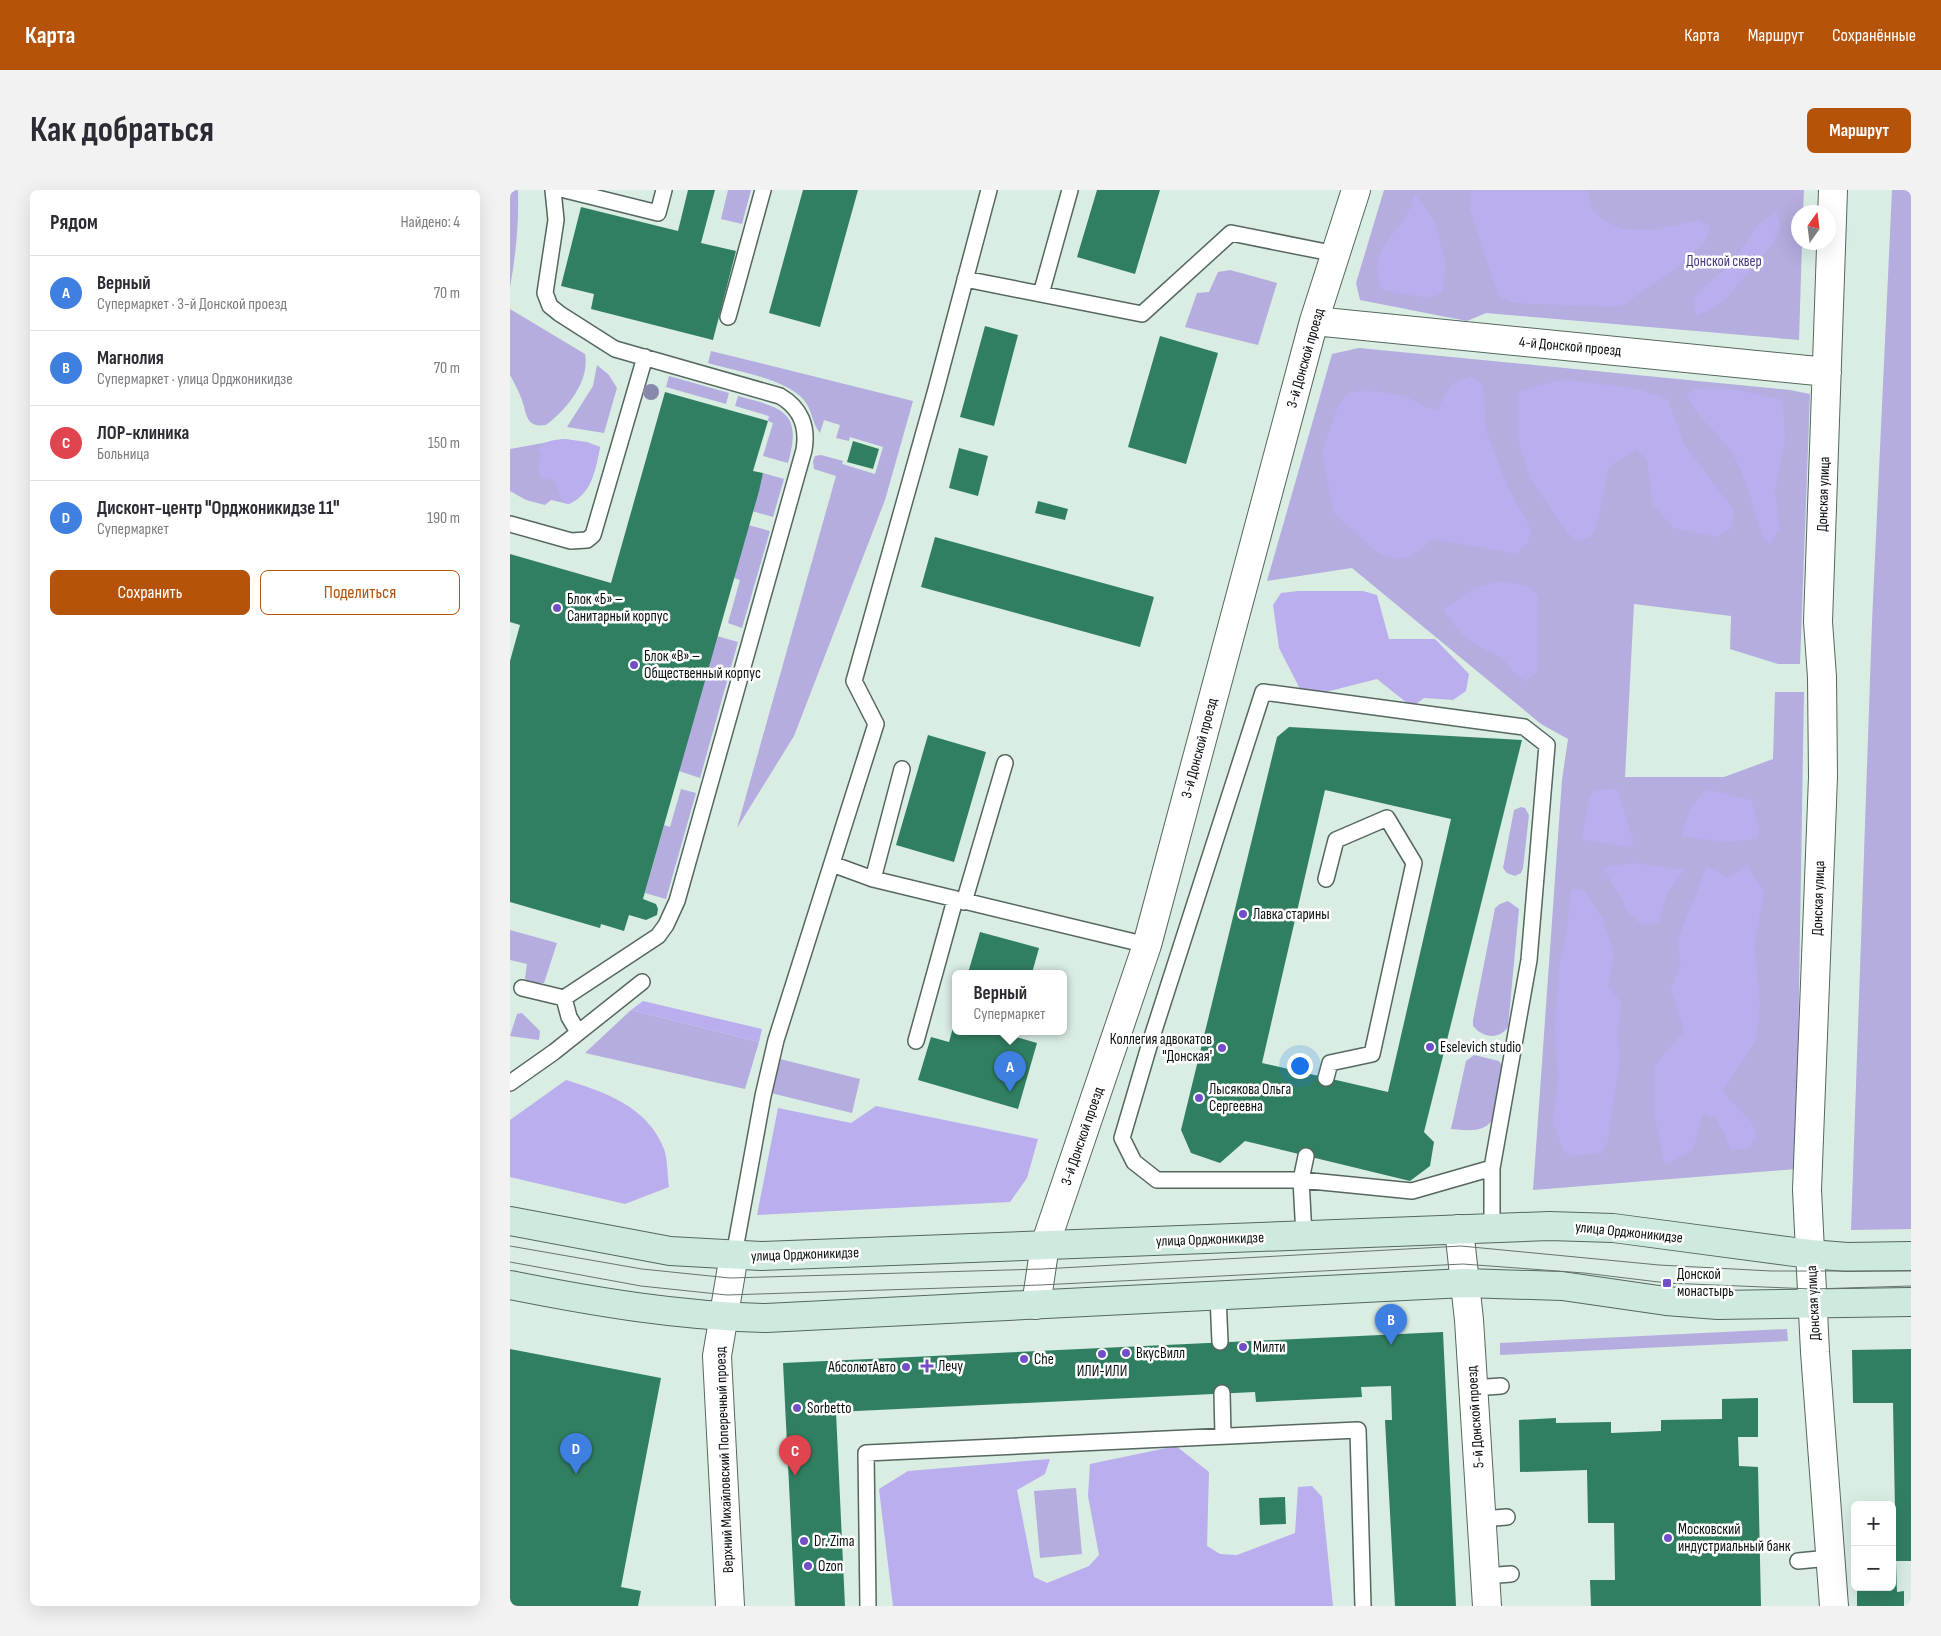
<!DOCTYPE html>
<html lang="ru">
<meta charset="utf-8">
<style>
:root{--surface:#fff;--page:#f2f2f3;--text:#2b2b33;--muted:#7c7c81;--line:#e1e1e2;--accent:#b45309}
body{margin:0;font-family:"Sofia Sans Condensed",sans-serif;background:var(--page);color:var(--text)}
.controls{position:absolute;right:15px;bottom:15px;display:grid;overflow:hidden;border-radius:8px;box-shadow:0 5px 20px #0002}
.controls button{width:45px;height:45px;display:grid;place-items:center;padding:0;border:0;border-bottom:1px solid var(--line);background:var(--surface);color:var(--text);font:25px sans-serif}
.compass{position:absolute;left:1281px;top:15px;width:45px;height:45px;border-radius:50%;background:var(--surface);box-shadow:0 5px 20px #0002;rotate:14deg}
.you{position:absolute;left:789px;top:875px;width:18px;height:18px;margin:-12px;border:4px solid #fff;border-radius:50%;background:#1a73e8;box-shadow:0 0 0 8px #1a73e833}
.badge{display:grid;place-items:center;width:32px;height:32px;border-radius:50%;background:var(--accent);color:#fff;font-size:16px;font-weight:700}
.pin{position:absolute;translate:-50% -41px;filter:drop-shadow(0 1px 2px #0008)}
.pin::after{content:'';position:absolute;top:26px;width:18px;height:15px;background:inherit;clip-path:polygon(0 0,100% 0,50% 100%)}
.popup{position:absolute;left:442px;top:780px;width:115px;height:65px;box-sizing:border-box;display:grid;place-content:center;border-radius:8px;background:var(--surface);filter:drop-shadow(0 1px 4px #0005);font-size:16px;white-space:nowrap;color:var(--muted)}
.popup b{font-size:19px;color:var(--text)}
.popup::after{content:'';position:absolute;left:50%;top:100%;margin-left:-10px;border:10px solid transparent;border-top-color:var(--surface)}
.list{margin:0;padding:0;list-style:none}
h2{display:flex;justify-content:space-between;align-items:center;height:65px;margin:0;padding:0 20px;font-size:21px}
h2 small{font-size:16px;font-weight:400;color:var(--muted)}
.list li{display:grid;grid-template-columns:32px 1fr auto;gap:15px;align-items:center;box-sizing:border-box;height:75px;padding:0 20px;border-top:1px solid var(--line)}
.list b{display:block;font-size:19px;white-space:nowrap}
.list p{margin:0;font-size:16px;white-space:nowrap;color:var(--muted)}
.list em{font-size:16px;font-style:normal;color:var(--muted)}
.actions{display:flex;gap:10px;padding:15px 20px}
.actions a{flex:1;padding:11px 0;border:1px solid var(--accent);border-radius:8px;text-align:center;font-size:18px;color:var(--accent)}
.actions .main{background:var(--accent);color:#fff}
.map{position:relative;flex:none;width:1401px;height:1416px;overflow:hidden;border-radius:8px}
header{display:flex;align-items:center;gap:30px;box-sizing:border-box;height:70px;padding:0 25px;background:var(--accent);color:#fff}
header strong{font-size:24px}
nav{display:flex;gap:28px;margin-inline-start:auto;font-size:18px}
.intro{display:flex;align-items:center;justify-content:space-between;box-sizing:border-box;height:120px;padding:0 30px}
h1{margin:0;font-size:35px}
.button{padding:12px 22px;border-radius:8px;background:var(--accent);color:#fff;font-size:18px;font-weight:700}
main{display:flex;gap:30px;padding:0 30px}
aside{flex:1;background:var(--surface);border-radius:8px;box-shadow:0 5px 20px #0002}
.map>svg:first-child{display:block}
</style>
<header>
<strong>Карта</strong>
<nav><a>Карта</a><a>Маршрут</a><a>Сохранённые</a></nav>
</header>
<div class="intro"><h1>Как добраться</h1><a class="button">Маршрут</a></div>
<main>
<aside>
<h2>Рядом<small>Найдено: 4</small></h2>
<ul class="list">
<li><span class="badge" style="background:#3f7fe0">A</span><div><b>Верный</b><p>Супермаркет · 3-й Донской проезд</p></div><em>70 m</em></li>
<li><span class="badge" style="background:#3f7fe0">B</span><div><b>Магнолия</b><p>Супермаркет · улица Орджоникидзе</p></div><em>70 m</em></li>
<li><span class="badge" style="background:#e0444e">C</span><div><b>ЛОР-клиника</b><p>Больница</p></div><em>150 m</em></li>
<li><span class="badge" style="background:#3f7fe0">D</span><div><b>Дисконт-центр &quot;Орджоникидзе 11&quot;</b><p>Супермаркет</p></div><em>190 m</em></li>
</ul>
<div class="actions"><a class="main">Сохранить</a><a>Поделиться</a></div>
</aside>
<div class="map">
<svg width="1401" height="1416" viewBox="0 0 1401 1416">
<rect width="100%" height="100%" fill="#d9ede3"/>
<path fill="#b5acdf" d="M0 0H8C9 33 6 64 0 97Z
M218 0H241L232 34 211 29Z
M874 0H1294L1293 22H1288V52L1292 53 1289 150 976 123 957 131 850 110 846 93Z
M1382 0H1401V1039L1341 1040 1362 432Z
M720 80 767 93 748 155 675 137 687 103 699 102 708 82Z
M0 119 75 164C80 191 57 219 36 235 16 238 17 225 12 210 10 204 3 190 0 185Z
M849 158 1280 200 1300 204 1290 474H1268L1220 459 1221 426 1124 414 1115 587H1214L1263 569 1265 502H1294L1286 979 1023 1000 1052 590 1058 549 1031 534 842 378 757 391 822 164Z
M201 161 403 211 375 310 284 546 227 638 326 286 304 279 303 271 305 266 311 265 333 271 332 274 365 284 373 257 340 247 339 251 326 248 330 235 314 230 310 243C302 234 302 218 293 209 274 188 225 181 198 173Z
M87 175 99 185 107 198 94 243 57 237 83 196Z
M159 186 219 203 216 214 156 197Z
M228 206C272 218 293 221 278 273L253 266 263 233 258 231 259 226 225 216Z
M55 249 90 257C85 281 82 303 59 314L41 310 35 315 16 310 0 301V259Z
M253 283 274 289 263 327 242 321Z
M238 335 260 341 232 438 218 433 230 390 224 388Z
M207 446 228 452 190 588 169 581Z
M171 599 186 603 156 709 135 703 154 635 160 637Z
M1011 617 1015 618 1019 625 1013 678 1011 683 1005 686 997 683 993 678 1004 620Z
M998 711 1009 719 998 837C989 850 973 848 963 836V830L985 718 990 714Z
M0 740 47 753 34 793H19L15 788 17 774 0 770Z
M121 820 249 852 235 899 75 863Z
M12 823 30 841 29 850 0 846 7 824Z
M964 865 989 871 995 880 984 928C974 944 957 940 941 939L956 871Z
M270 869 350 889 342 923 261 903Z
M1277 1139 1278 1151 990 1165V1153Z
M566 1298 572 1364 530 1368 524 1301Z"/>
<path fill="#baaeee" d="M961 0H1077L1083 21 1097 32 1112 39 1143 40 1188 30 1201 37 1195 51 1160 83 1110 117 1004 113 989 107 960 19Z
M904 3 924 30 936 74 932 103 918 108 872 100C856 59 885 49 900 18 902 14 903 8 904 3Z
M1266 22 1271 36 1265 50 1214 111 1187 126 1183 111C1194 92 1202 92 1216 78 1235 59 1240 36 1266 22Z
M961 186 973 196 976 241 998 298 1021 339 1018 353 1006 364 925 349 899 367 884 369 869 364 824 323 812 263 828 217 838 203C854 199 886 202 901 209 911 214 915 218 927 220L941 194Z
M1053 189 1128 199 1158 210 1174 254 1224 321 1222 337 1206 347 1163 338 1143 315 1137 269 1125 259 1099 277 1087 334 1080 348 1064 351 1022 292 1008 250V202Z
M1218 198 1273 210 1275 251 1265 300 1269 338 1260 354 1252 346C1243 317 1236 283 1219 259 1205 238 1186 229 1177 204L1183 199Z
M55 249 77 252 90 257C85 281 82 303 59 314L53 313 44 290 30 288 28 277 31 264 28 260C34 250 44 250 55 249Z
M989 391 1019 396 1028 406 1027 481 1016 491 1003 483 994 470 955 448 933 420 959 401Z
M788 401H853L867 405 879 449H925L959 484 956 501 943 510 914 508 902 517 867 489 804 505 790 499 769 458 763 415 771 403Z
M1107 599 1123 650 1122 658 1072 649 1080 605 1085 600Z
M1196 599 1241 610 1250 641 1246 649 1215 652 1171 646 1181 618Z
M1125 673 1174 680 1157 704 1148 733 1132 735 1120 725 1093 677Z
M1237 675 1254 703 1244 755 1250 816 1245 852 1212 901 1242 933 1247 947 1239 958 1222 960 1207 929 1193 923 1183 960 1155 975 1144 923V877L1174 841 1161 800 1171 773 1167 751 1197 677 1218 687Z
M1061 699 1074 700 1092 728 1104 764 1098 795 1112 814 1107 845 1110 867 1097 955 1092 963 1061 966 1054 962 1043 932 1048 890 1045 840 1049 779 1057 740Z
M133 811 252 839 249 852 121 820Z
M56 890C95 902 138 917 154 959 158 970 157 985 159 997L115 1014 0 987V930Z
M366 916 528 949 517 988 500 1012 247 1025 268 918 341 933Z
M666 1256 699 1282 697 1356 710 1364 727 1365 785 1343 788 1297 802 1296 812 1307 823 1416H383L369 1299 398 1281 540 1269 535 1284 507 1300 524 1387 537 1393 579 1376 589 1365 578 1306 580 1274Z"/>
<path fill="#317f61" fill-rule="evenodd" d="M178 0H205L191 53 226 61 203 150 81 119 84 104 51 96 71 17 168 41Z
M293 0H348L310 137 259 123Z
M587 0H650L625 84 567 67Z
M475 136 508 145 484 236 450 227Z
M650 146 708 163 676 274 618 257Z
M155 202 258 231 243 281 253 283 249 301 133 709 146 714 148 719 147 725 136 730 119 725 114 741 91 734 90 738 0 712V471L10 435 0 432V364L101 393Z
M343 251 369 259 363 279 337 272Z
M449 258 478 266 468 306 439 298Z
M528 311 558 319 555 330 525 323Z
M425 347 644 407 630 457 411 397Z
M779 537 1012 550 914 942 924 952 920 976 900 991 735 951 710 973 681 963 671 940 767 547ZM815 600 941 629 878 902 752 873Z
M418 545 476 562 444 672 386 655Z
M470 742 529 758 522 783H458Z
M446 827V841H505L503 846 527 853 508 919 408 890 421 847 439 852Z
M933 1142 946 1416H885L875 1230H882L881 1196 851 1197 852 1207 746 1212 745 1202 326 1222 335 1416H285L273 1173Z
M0 1159 151 1188 111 1397 131 1401 128 1416H0Z
M1401 1159V1371H1386L1387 1402 1394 1401V1416H1347V1397H1382V1321H1385L1383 1213H1343L1342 1160Z
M1248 1208V1247H1228L1229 1276 1248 1277 1251 1416H1081L1080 1390H1105L1104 1333H1078L1077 1280 1010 1282 1009 1230 1046 1228V1233L1101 1232V1243L1151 1241V1230L1212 1229V1209Z
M775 1307 776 1334 750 1335 749 1308Z"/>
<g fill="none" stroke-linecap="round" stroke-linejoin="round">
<defs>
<path id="lane" d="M43 0 46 30 35 103 40 116 50 124 105 159 270 206C291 218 298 237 294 260L167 711 156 735 148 746 54 808 59 827 68 842
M55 0 148 23 154 0
M455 89 632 124 721 43 826 64
M531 104 560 0
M218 127 253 0
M0 334 61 351 77 350 83 345 135 167
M753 502 1014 537 1037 555 1019 770 982 978 902 1001 791 990H647L624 972 612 948 640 853Z
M322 674 363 689 637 755
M363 689 392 579
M454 712 495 573
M12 798 54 808
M406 851 445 710
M816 888 820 873 862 864 904 673 877 628 826 650 816 689
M0 893 44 862 132 792
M982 978V1038
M794 1045 791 990 796 966
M224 1065 253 906 266 850 366 534 344 491 425 203 479 0
M708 1106 710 1152
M963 1198 991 1196
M712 1203 713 1246
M971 1329 997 1327
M1288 1371 1320 1368
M975 1386 1001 1384
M358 1416 356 1263 848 1240 853 1416"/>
<path id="street" d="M1323 0 1308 432 1312 487 1313 587 1297 1000 1305 1162 1324 1416
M804 131 1317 182
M949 1039 959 1130 977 1416
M526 1115 535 1055 637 755 804 131 846 0
M220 1416 207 1166 224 1065"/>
<path id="secondary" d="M0 1031 160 1061 251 1066 1039 1036 1103 1038 1300 1064 1337 1067 1401 1066
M0 1095C85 1112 169 1126 256 1128L955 1093 1052 1096 1156 1111 1208 1115 1401 1112"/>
</defs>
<use href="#lane" stroke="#55675e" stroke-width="18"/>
<use href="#street" stroke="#55675e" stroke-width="30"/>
<use href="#secondary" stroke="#55675e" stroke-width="30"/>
<use href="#lane" stroke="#fff" stroke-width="15"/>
<use href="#street" stroke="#fff" stroke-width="28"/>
<use href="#secondary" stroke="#ceeade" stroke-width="28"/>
<path stroke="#67746e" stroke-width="1" d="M0 1056 132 1079 220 1088 532 1079 951 1056 1149 1075 1261 1081H1401
M0 1072 131 1096 217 1105 530 1095 953 1074 1074 1083 1157 1093 1302 1099 1401 1096"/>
</g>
<circle fill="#8a88ad" cx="141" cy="202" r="8"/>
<g fill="#724fc8" stroke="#fff" stroke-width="2">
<circle cx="47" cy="418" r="5"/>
<circle cx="124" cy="475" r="5"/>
<circle cx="733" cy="724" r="5"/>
<circle cx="920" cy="857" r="5"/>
<circle cx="712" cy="858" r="5"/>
<circle cx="689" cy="908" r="5"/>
<rect x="1152" y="1088" width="10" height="10" rx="2.5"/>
<circle cx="733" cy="1157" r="5"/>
<circle cx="616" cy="1163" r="5"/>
<circle cx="592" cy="1164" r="5"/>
<circle cx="514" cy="1169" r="5"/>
<path d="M414.5 1168.5h5v5h5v5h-5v5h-5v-5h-5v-5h5z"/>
<circle cx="396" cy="1177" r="5"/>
<circle cx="287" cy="1218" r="5"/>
<circle cx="1158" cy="1348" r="5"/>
<circle cx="294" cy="1351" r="5"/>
<circle cx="298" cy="1376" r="5"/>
</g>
<g text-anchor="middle" stroke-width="5" stroke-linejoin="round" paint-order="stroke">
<g font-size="15" fill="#4a3681" stroke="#fff">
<text x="1214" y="76">Донской сквер</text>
</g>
<g font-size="15" fill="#09100d" stroke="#fff">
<text transform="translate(1060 156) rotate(5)" y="5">4-й Донской проезд</text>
<text transform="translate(795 168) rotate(-74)" y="5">3-й Донской проезд</text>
<text transform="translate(1313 304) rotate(-88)" y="5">Донская улица</text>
<text transform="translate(689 558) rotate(-75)" y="5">3-й Донской проезд</text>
<text transform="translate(1308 708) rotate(-88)" y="5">Донская улица</text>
<text transform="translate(572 946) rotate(-71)" y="5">3-й Донской проезд</text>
<text transform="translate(1119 1042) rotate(6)" y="5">улица Орджоникидзе</text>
<text transform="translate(700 1049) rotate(-2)" y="5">улица Орджоникидзе</text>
<text transform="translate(295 1064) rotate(-2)" y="5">улица Орджоникидзе</text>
<text transform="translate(1303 1113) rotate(-93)" y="5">Донская улица</text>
<text transform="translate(965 1227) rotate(-94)" y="5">5-й Донской проезд</text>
<text transform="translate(214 1270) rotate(-92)" y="5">Верхний Михайловский Поперечный проезд</text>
</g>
<g font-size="15" fill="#09100d" stroke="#fff" text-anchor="start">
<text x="57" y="414">Блок «Б» –<tspan x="57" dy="17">Санитарный корпус</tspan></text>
<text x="134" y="471">Блок «В» –<tspan x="134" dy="17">Общественный корпус</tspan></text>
<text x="743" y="729">Лавка старины</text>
<text x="702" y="854" text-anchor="end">Коллегия адвокатов<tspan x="702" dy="17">"Донская'</tspan></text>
<text x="930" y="862">Eselevich studio</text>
<text x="699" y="904">Лысякова Ольга<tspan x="699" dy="17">Сергеевна</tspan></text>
<text x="1167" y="1089">Донской<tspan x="1167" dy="17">монастырь</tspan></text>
<text x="743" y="1162">Милти</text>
<text x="626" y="1168">ВкусВилл</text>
<text x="524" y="1174">Che</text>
<text x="428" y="1181">Лечу</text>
<text x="386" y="1182" text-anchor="end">АбсолютАвто</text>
<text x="592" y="1186" text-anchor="middle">ИЛИ-ИЛИ</text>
<text x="297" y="1223">Sorbetto</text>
<text x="1168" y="1344">Московский<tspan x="1168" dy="17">индустриальный банк</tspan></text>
<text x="304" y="1356">Dr. Zima</text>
<text x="308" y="1381">Ozon</text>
</g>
</g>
</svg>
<div class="controls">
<button>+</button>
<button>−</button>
</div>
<svg class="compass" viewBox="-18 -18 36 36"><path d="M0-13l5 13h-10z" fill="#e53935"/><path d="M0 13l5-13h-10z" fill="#7c7c81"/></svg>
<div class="you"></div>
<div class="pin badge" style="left:500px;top:902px;background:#3f7fe0">A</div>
<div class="popup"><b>Верный</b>Супермаркет</div>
<div class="pin badge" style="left:881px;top:1155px;background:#3f7fe0">B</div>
<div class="pin badge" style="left:285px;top:1286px;background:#e0444e">C</div>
<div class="pin badge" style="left:66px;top:1284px;background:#3f7fe0">D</div>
</div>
</main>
